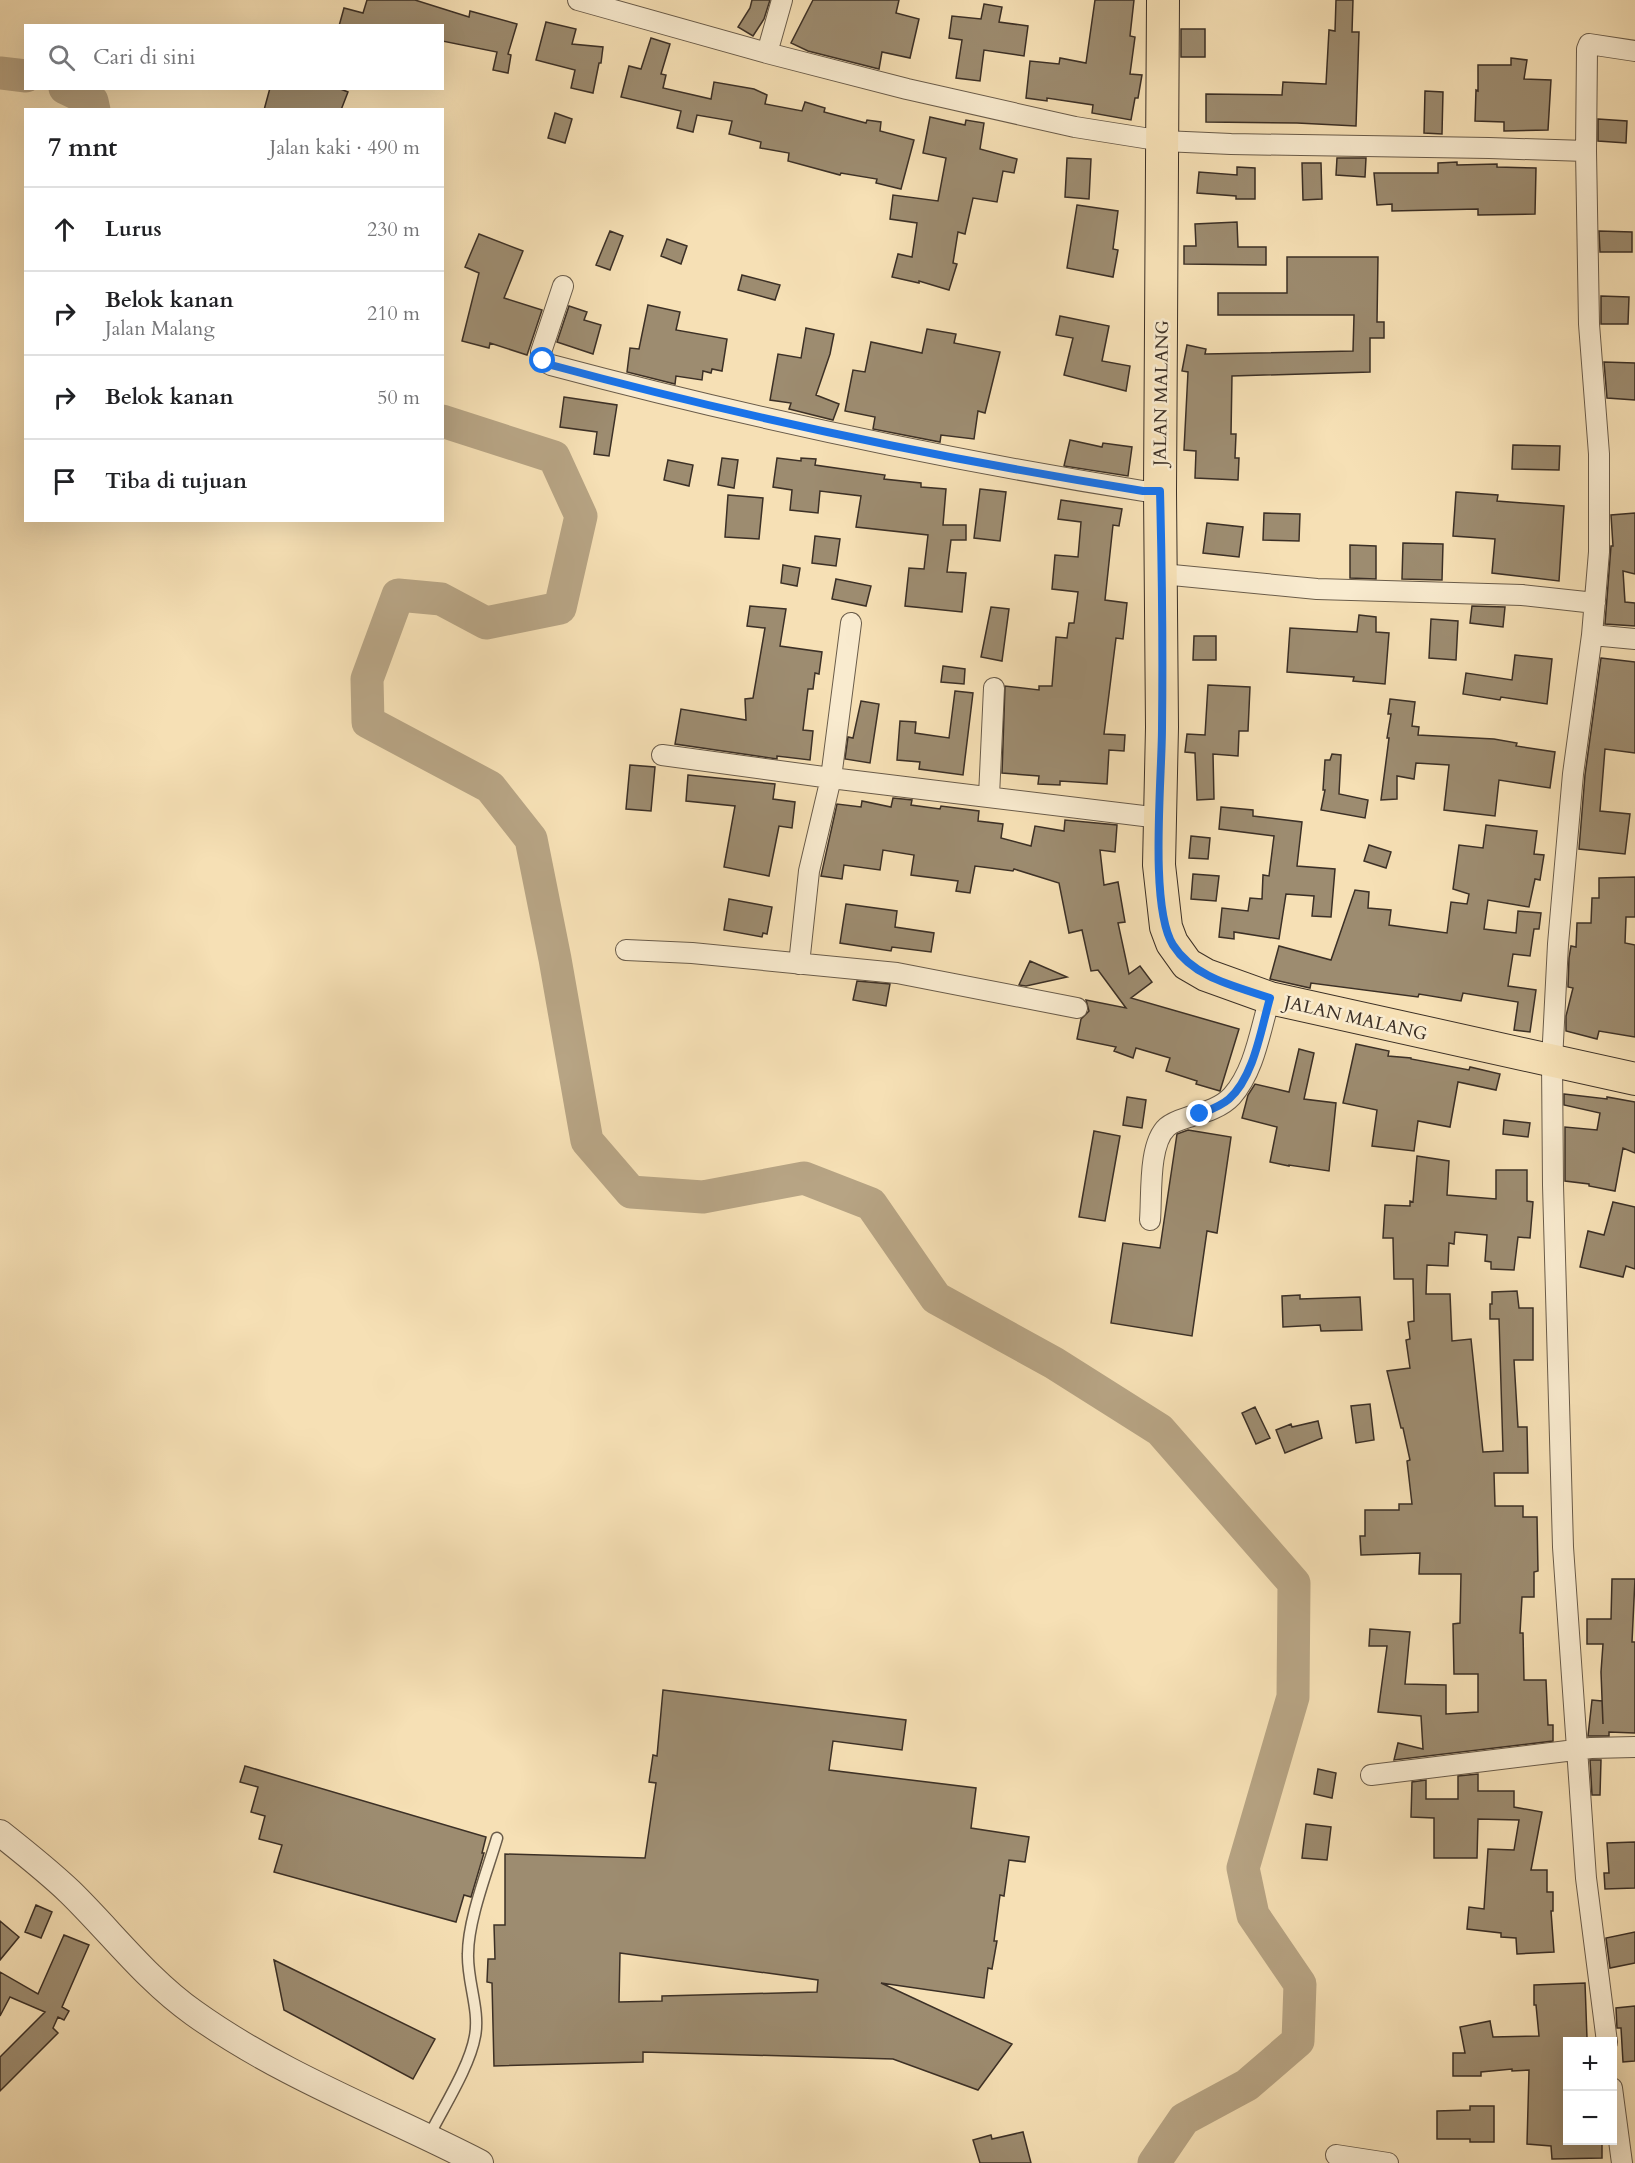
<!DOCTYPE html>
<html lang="id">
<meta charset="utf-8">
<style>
:root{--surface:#fff;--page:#f6f6f6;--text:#202124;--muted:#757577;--line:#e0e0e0}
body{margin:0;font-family:Cardo,serif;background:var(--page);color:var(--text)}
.controls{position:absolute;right:18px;bottom:18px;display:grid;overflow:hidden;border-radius:0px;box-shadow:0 6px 24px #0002}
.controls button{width:54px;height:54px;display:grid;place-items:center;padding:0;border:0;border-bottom:2px solid var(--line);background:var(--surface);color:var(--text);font:30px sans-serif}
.stop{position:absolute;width:18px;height:18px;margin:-14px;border:4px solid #1a73e8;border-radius:50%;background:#fff}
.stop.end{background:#1a73e8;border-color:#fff;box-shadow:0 2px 6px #0008}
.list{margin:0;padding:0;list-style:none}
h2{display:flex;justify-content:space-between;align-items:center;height:78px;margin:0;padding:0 24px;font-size:26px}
h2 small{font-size:20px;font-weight:400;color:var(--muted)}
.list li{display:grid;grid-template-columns:39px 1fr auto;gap:18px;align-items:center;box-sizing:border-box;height:84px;padding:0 24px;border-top:2px solid var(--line)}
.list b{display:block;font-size:22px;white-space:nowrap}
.list p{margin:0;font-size:20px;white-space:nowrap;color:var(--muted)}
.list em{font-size:20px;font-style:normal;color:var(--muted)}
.icon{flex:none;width:33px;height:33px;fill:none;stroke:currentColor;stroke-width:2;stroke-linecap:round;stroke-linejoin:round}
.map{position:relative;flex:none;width:1635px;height:2163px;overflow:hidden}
.search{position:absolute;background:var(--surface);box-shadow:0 6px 24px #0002;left:24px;top:24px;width:420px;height:66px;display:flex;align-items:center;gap:15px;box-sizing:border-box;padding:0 21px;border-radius:0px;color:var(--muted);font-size:22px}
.panel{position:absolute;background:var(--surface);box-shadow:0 6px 24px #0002;left:24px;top:108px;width:420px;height:414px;border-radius:0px}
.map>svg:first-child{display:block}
</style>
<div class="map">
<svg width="1635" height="2163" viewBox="0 0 1635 2163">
<rect width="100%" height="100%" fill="#f6e0b5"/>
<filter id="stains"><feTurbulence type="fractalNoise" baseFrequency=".00333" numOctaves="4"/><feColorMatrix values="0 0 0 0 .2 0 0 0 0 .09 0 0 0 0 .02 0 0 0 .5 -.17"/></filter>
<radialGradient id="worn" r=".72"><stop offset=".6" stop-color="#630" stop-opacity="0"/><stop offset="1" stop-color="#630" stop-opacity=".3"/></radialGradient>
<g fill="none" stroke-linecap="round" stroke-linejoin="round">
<path stroke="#b7a484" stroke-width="33" d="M0 73 26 76
M65 88 92 101 94 110
M442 421 554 457 581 516 560 608 486 623 441 599 398 595 367 679 368 722 490 787 531 839 555 959 587 1141 631 1192 703 1197 804 1178 871 1204 936 1298 1054 1363 1160 1430 1294 1583 1293 1697 1243 1868 1253 1915 1300 1984 1298 2041 1247 2085 1184 2119 1154 2163"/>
</g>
<path fill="#9d8c70" stroke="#3c3026" stroke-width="1.5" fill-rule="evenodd" d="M367 0H415L469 17 470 11 517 24 508 54 511 55 508 73 493 70 497 52 442 41V26H339L344 8 363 13Z
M752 0H770L764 19 753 36 738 27 750 8Z
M813 0H899L896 13 919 19 910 58 882 52 879 69 808 51 791 43Z
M1095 0H1134L1130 36 1135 37 1130 74 1142 75 1138 98H1135L1131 120 1092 113 1093 105 1047 98V101L1026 98 1030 61 1059 64 1060 58 1086 63Z
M1336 0H1353L1352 32H1359L1356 126 1297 123 1206 122V94L1282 95 1283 82 1326 84 1329 30 1335 31Z
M984 4 1002 7 999 22 1028 26 1024 56 984 50 980 81 956 78 962 40 949 38 952 16 981 19Z
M546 22 576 29 572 44 603 47 601 63H599L593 93 571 88 575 70 536 60Z
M1181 29H1205V57H1181Z
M651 38 670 44 661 74 666 75 663 88 711 99 714 82 754 89 767 95 765 104 802 111 805 102 825 108 824 112 866 123 867 120 881 122 880 131 914 140 901 189 876 183 877 179 841 173 840 175 788 161 789 153 760 148 761 142 729 134 732 121 697 115 693 132 677 128 681 111 621 97 629 66 641 69Z
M1511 58 1527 60 1524 79 1551 80 1548 130 1504 131V122L1475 121 1476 90 1478 91V65H1511Z
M270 88H338L348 92 341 110H264Z
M1425 91 1443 92 1442 134 1424 133Z
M555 113 572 119 565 143 548 138Z
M930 117 965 125 966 120 984 123 980 149 1017 159 1014 173 1003 171 997 202 973 198 965 234 958 232 953 263 957 264 949 290 919 281V283L892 277 898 254 912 257 917 223 890 219 893 195 938 201 946 158 923 153Z
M1598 119 1627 121 1626 143 1598 141Z
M1067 158 1091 159 1089 199 1065 197Z
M1337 158H1366L1365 177 1336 175Z
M1457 162V165L1497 164V167L1536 168 1535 214 1478 215V209L1392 211V204L1377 205 1374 173H1438V163Z
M1302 163H1321L1322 199 1303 200Z
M1237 167 1255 168V199H1236V196L1197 193 1199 172 1237 175Z
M1077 205 1118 211 1113 249 1118 250 1113 277 1067 268Z
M1237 222 1238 247H1266V265L1184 264V246H1196L1195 224Z
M610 231 623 236 610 270 596 265Z
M1599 231 1632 232V252H1600Z
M479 234 523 251 504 298 542 310 527 355 490 343 489 348 462 341 479 273 465 267Z
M667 239 687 246 681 264 661 256Z
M1287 257H1378L1377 322H1384V338H1370V372L1232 376 1231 434H1236L1235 458H1239L1238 480 1195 478 1196 451 1184 450 1188 372 1182 371 1187 345 1206 349 1205 354 1353 351 1354 315H1218V293H1287Z
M742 275 780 285 775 300 738 290Z
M1601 296 1629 297 1628 324H1601Z
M648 305 680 312 676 330 727 339 722 371 712 369 711 373 703 371 702 380 676 376 675 384 627 372 630 348 639 349Z
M569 306 587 312 584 320 601 325 593 354 557 342Z
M1060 316 1109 326 1102 361 1130 366 1126 391 1064 375 1073 338 1056 335Z
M806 328 834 334 830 354 816 395 839 404 833 420 789 409 791 403 770 400 778 354 801 358Z
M927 329 956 334 954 343 1000 352 985 413 978 411 974 439 941 435 940 442 873 429 875 417 845 411 853 370 865 372 871 342 922 353Z
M1604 362 1635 363V400L1607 398Z
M564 397 617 405 609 456 594 454 597 432 560 427Z
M1070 440 1102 447 1103 443 1132 447 1128 476 1064 466Z
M1513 445 1560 446 1559 470 1512 469Z
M722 458 738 460 734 488 718 485Z
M777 458 801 461V458L816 459 815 465 885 475 884 479 921 483V487L946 489 943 525H966V540H951L947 572 966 573 962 612 905 606 909 568 924 569 928 535 856 527 861 496 820 491 818 513 790 510 792 490 773 487Z
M668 460 693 465 689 486 664 480Z
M980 489 1006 492 1000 541 974 538Z
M1456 492 1498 495 1497 501 1564 506 1559 581 1492 573 1495 539 1453 536Z
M728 495 763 498 759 539 725 537Z
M1061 500 1122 509 1119 526 1113 525 1105 600 1127 603 1123 639 1116 638 1104 734 1125 735 1124 751 1109 750 1107 784 1060 781V785L1038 784 1039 776 1002 773 1005 686 1039 690V686H1052L1056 637 1067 638 1069 623H1074L1078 592 1052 589 1055 555 1078 557 1081 522 1058 519Z
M1264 513 1300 514 1299 541 1263 540Z
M1635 513V574L1623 571 1625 602 1635 603V626L1605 624 1611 546H1613L1611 515Z
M1207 523 1243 527 1239 557 1203 553Z
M815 536 840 539 836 566 812 563Z
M1403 543 1443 544 1442 580 1402 579Z
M1350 545 1376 546V579L1350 578Z
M783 565 800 568 797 586 781 583Z
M836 579 871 586 866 606 832 599Z
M750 606 786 609 780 646 822 652 819 674 815 673 813 689H808L803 730 813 731 810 760 777 756V759L675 744 681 709 746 720 745 699 753 698 765 628 747 626Z
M1472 606 1505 607 1503 627 1470 623Z
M991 607 1009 609 1002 661 981 657Z
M1359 615 1376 617V632L1389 633 1385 684 1353 681 1354 677 1287 672 1290 628 1357 632Z
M1431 619 1458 621 1456 660 1429 658Z
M1194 636H1216V660H1193Z
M1515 655 1552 659 1547 704 1501 697 1500 700 1463 694 1466 673 1512 680Z
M1601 658 1635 662V753L1605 749 1600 811 1630 814 1625 854 1579 849 1585 775Z
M943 666 965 669 964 684 941 682Z
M1208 685 1250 687 1248 731H1239L1238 756 1213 754 1214 799 1197 800 1195 753 1185 752 1187 734 1205 735Z
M955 691 973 693 963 775 919 769 920 762 897 760 900 721 916 722 915 733 949 738Z
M1390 699 1415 702 1412 726 1419 727 1418 735 1494 739 1517 743 1516 746 1555 752 1550 788 1499 780 1495 816 1444 810 1449 765 1416 763 1414 779 1397 776V799L1381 800 1389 738H1387L1391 714H1388Z
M861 701 879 704 870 763 845 759 848 737 853 738Z
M1332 754 1341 755 1339 794 1368 800 1365 818 1321 810 1325 790H1323L1325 760H1330Z
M630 765 655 767 651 811 626 809Z
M688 775 775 784 773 799 795 802 792 828 779 826 769 876 724 867 735 806 686 801Z
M893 798 912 800 911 805 940 809 941 806 979 811 978 821 1003 824 1001 838 1031 846 1035 826 1064 831 1065 820 1117 825 1115 852 1100 850 1104 885 1118 882 1125 922 1118 923 1129 974 1140 966 1152 982 1131 998 1239 1029 1220 1091 1196 1084 1197 1081 1166 1071 1170 1058 1136 1048 1133 1058 1114 1051 1116 1047 1077 1039 1081 1019 1089 1011 1086 1000 1126 1008 1098 970 1091 971 1082 930 1069 933 1059 883 1014 869 1013 871 975 866 970 893 956 891 958 881 911 875 914 855 883 850 880 870 844 865 842 879 821 876 837 804 861 807 862 801 891 807Z
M1221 807 1253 810V816L1302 822 1297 866 1335 869 1331 917 1312 916 1314 896 1286 894 1279 939 1234 932V939L1219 937 1222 908 1248 911 1250 898 1262 899 1263 875 1269 876 1274 836 1219 829Z
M1486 825 1537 831 1534 854 1544 855 1540 880 1535 879 1529 907 1488 900 1484 929 1516 933 1518 911 1541 913 1539 929H1534L1530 956 1513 954 1508 986 1536 990 1530 1032 1514 1030 1518 1002 1463 993 1461 1001 1419 994 1418 997 1311 983 1310 988 1270 979 1279 946 1331 960 1355 890 1369 892 1368 908 1391 910 1389 925 1447 933 1451 902 1467 904 1469 894 1453 889 1459 845 1483 848Z
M1191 836 1210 838 1208 859 1189 858Z
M1369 845 1391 852 1386 868 1364 861Z
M1193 874 1219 876 1216 901 1191 899Z
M1635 877V917H1626L1625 943 1635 945V1037L1599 1031 1597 1039 1566 1031V1016L1573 988 1568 987 1569 958 1571 946 1576 947 1577 923H1591L1592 898H1599V878Z
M729 899 772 907 767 934 763 933 762 937 724 930Z
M846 904 897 911 895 927 934 933 931 952 892 947 891 951 840 943Z
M1030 961 1067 977 1026 986 1019 985Z
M857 981 890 984 886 1006 853 1000Z
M1356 1044 1389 1051 1388 1056 1411 1058V1059L1469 1070 1470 1067 1500 1074 1496 1090 1458 1082 1450 1127 1418 1121 1414 1151 1372 1146 1377 1110 1343 1103Z
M1299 1049 1314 1053 1304 1099 1336 1103 1329 1171 1289 1165V1166L1270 1162 1277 1127 1242 1118 1248 1095 1255 1084 1289 1092Z
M1564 1094 1607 1099V1097L1635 1102V1153L1623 1148 1615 1191 1589 1186V1184L1565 1181V1127L1597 1130 1600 1113 1564 1105Z
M1127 1097 1146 1100 1142 1128 1123 1125Z
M1504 1120 1530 1123 1528 1137 1503 1134Z
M1188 1130 1231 1137 1217 1233 1207 1231 1192 1336 1111 1323 1123 1243 1160 1248 1177 1134Z
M1094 1131 1120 1136 1105 1221 1079 1217Z
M1417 1156 1449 1161 1447 1195 1496 1199V1170H1527V1201L1533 1202 1530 1238 1518 1237 1514 1270 1491 1269V1262L1485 1261 1487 1235 1455 1232 1454 1244 1449 1243 1448 1266 1427 1265 1426 1294H1450L1452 1341 1471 1339 1483 1452 1503 1451 1499 1319H1490V1304H1492V1292L1517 1291 1519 1308H1533V1360H1514L1518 1427H1527L1528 1473H1494L1495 1506H1523V1517H1537L1538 1571 1534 1572V1597H1522L1520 1633H1523L1524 1680H1546L1548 1725H1553V1741L1394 1760 1398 1743 1423 1749 1421 1716 1378 1712 1387 1646H1369L1370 1629 1410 1632 1405 1684 1446 1685V1714L1478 1712V1674H1454L1453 1624 1460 1623 1461 1574H1419L1420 1553 1361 1555 1360 1536H1365V1510H1399V1504H1412L1407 1461 1410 1460 1403 1428H1401L1387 1371 1410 1368 1406 1340 1410 1339 1408 1322 1414 1321 1413 1279H1394L1393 1238H1383L1385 1205 1410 1206V1201L1413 1202Z
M1613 1202 1635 1207V1269L1626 1266 1623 1277 1580 1267 1588 1231 1604 1235Z
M1300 1295V1299L1360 1297 1362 1330 1321 1331 1320 1325 1283 1327 1282 1296Z
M1370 1404 1374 1440 1356 1443 1351 1406Z
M1255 1407 1270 1438 1256 1444 1242 1413Z
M1318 1421 1322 1438 1285 1453 1276 1430 1291 1424 1292 1427Z
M1612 1579H1635L1632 1642H1635V1733L1609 1732V1736H1588L1592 1700 1602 1701 1603 1724 1601 1672 1603 1644H1587V1619H1611Z
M663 1690 906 1720 902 1750 833 1741 829 1770 976 1788 971 1828 1029 1837 1025 1862 1009 1860 1004 1896 1000 1895 994 1941H997L992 1969 988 1968 984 1998 881 1983 1012 2044 978 2090 893 2059 643 2052V2062L494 2066 492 1983 487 1982 488 1959H495L494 1925H505V1854L645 1858 656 1783 649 1782 653 1755 657 1756ZM620 1953 818 1980 817 1992 662 1996V2001L619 2002Z
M1590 1760H1601L1600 1795H1592Z
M245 1766 486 1837 482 1853H484L471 1897 464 1895 456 1922 274 1872 282 1845 259 1839 265 1816 251 1812 258 1787 240 1782Z
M1318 1769 1336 1773 1332 1798 1314 1794Z
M1478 1774V1791H1514V1807L1542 1812 1531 1870H1547V1892H1553V1911H1551L1554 1952 1517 1954 1516 1938 1501 1937V1933L1467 1929 1469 1907 1484 1909 1488 1849 1514 1850 1519 1820 1478 1819 1477 1858H1434V1818L1411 1817 1412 1782 1426 1780V1799H1458V1776Z
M1306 1824 1331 1827 1327 1860 1302 1858Z
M1635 1842V1888L1605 1889 1604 1873H1609L1607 1843Z
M36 1905 52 1912 41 1938 25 1932Z
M0 1921 19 1937 0 1960Z
M1635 1932V1963L1610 1968 1606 1938Z
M64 1935 89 1945 62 2007 69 2011 64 2020 58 2017 53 2028 58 2033 0 2091V2057L45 2012 10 1997 0 2016V1972L38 1994Z
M274 1960 435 2039 413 2079 284 2010Z
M1585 1983 1587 2038 1568 2040V2140H1602V2158L1552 2159 1551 2146 1527 2144 1529 2070 1512 2071V2069L1481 2072V2076H1453V2053H1465L1460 2027 1490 2021 1493 2037 1539 2036 1536 2005H1534V1985Z
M1635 2006V2061L1623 2062 1621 2028H1617L1616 2008Z
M1470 2106H1494V2142H1470V2139H1437V2111L1470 2110Z
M1023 2132 1031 2163H980L973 2140 991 2135 992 2139Z"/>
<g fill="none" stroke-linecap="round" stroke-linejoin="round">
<defs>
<path id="service" d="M429 2136C443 2108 470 2066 475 2036 480 2010 467 1981 468 1954 468 1920 487 1872 497 1838"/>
<path id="minor" d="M578 0 767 53 907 89 1075 127 1163 141 1231 144 1489 148 1586 151
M767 53 782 0
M563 286 541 352 543 361 551 365C746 417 944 459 1143 491H1160
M1162 574 1317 589 1522 595 1595 603
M1592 635 1635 639
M662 755 831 778 1160 818
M989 796 994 688
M626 950 692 953 897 973 1077 1008
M799 964 809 871 831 778 851 623
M1150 1220C1152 1196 1148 1144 1167 1127 1174 1121 1183 1119 1192 1116 1206 1112 1222 1107 1232 1096 1255 1070 1260 1030 1270 998
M1371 1775 1591 1748 1635 1747
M1607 2042 1586 1878 1563 1547 1553 1185 1552 1061 1558 944 1573 774 1592 635 1599 552V454L1589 324 1586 151 1587 49 1589 44 1635 51
M1612 2088 1622 2163
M1336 2155 1388 2163"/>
<path id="tertiary" d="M0 1833C24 1852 48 1871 70 1892 111 1932 147 1980 194 2013 282 2076 385 2114 480 2163"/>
<path id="primary" d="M1163 0 1160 491 1162 727 1159 865 1166 927 1172 943 1187 964 1206 975 1270 998 1635 1079"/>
</defs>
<use href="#service" stroke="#6a5c4a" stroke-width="13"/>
<use href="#minor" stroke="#6a5c4a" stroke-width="22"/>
<use href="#tertiary" stroke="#6a5c4a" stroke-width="28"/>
<use href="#primary" stroke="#3c3026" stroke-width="34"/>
<use href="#service" stroke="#f9ebcf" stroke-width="10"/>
<use href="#minor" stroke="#f9ebcf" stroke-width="20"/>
<use href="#tertiary" stroke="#f9ebcf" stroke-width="26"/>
<use href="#primary" stroke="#f6e0b5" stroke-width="32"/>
</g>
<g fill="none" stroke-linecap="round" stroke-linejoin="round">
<path stroke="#1a73e8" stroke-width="8" d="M543 361 551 365C746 418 944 459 1143 491H1160C1162 570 1163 649 1162 728 1162 777 1149 907 1173 945 1194 978 1235 986 1270 998 1261 1029 1254 1077 1229 1099 1221 1106 1210 1110 1200 1114"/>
</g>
<g text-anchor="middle" stroke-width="5" stroke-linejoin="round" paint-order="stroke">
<g font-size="18" fill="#3c3026" stroke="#f9ebcf">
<text transform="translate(1161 393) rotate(-89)" y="6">JALAN MALANG</text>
<text transform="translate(1356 1018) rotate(13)" y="6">JALAN MALANG</text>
</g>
</g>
<rect width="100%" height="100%" filter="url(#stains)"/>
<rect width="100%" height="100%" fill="url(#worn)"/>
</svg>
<div class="controls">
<button>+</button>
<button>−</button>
</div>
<div class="stop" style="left:543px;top:361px"></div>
<div class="stop end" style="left:1200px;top:1114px"></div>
<div class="search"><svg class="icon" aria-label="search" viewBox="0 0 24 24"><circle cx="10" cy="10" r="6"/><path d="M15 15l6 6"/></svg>Cari di sini</div>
<section class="panel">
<h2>7 mnt<small>Jalan kaki · 490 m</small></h2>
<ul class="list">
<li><svg class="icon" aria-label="ahead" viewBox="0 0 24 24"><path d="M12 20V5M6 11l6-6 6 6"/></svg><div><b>Lurus</b></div><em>230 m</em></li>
<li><svg class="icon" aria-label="right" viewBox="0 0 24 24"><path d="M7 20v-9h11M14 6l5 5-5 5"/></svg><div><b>Belok kanan</b><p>Jalan Malang</p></div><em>210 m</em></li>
<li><svg class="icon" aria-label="right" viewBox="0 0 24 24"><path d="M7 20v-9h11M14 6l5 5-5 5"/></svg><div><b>Belok kanan</b></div><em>50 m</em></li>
<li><svg class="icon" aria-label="arrive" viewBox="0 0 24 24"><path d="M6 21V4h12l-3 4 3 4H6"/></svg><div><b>Tiba di tujuan</b></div></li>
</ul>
</section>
</div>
